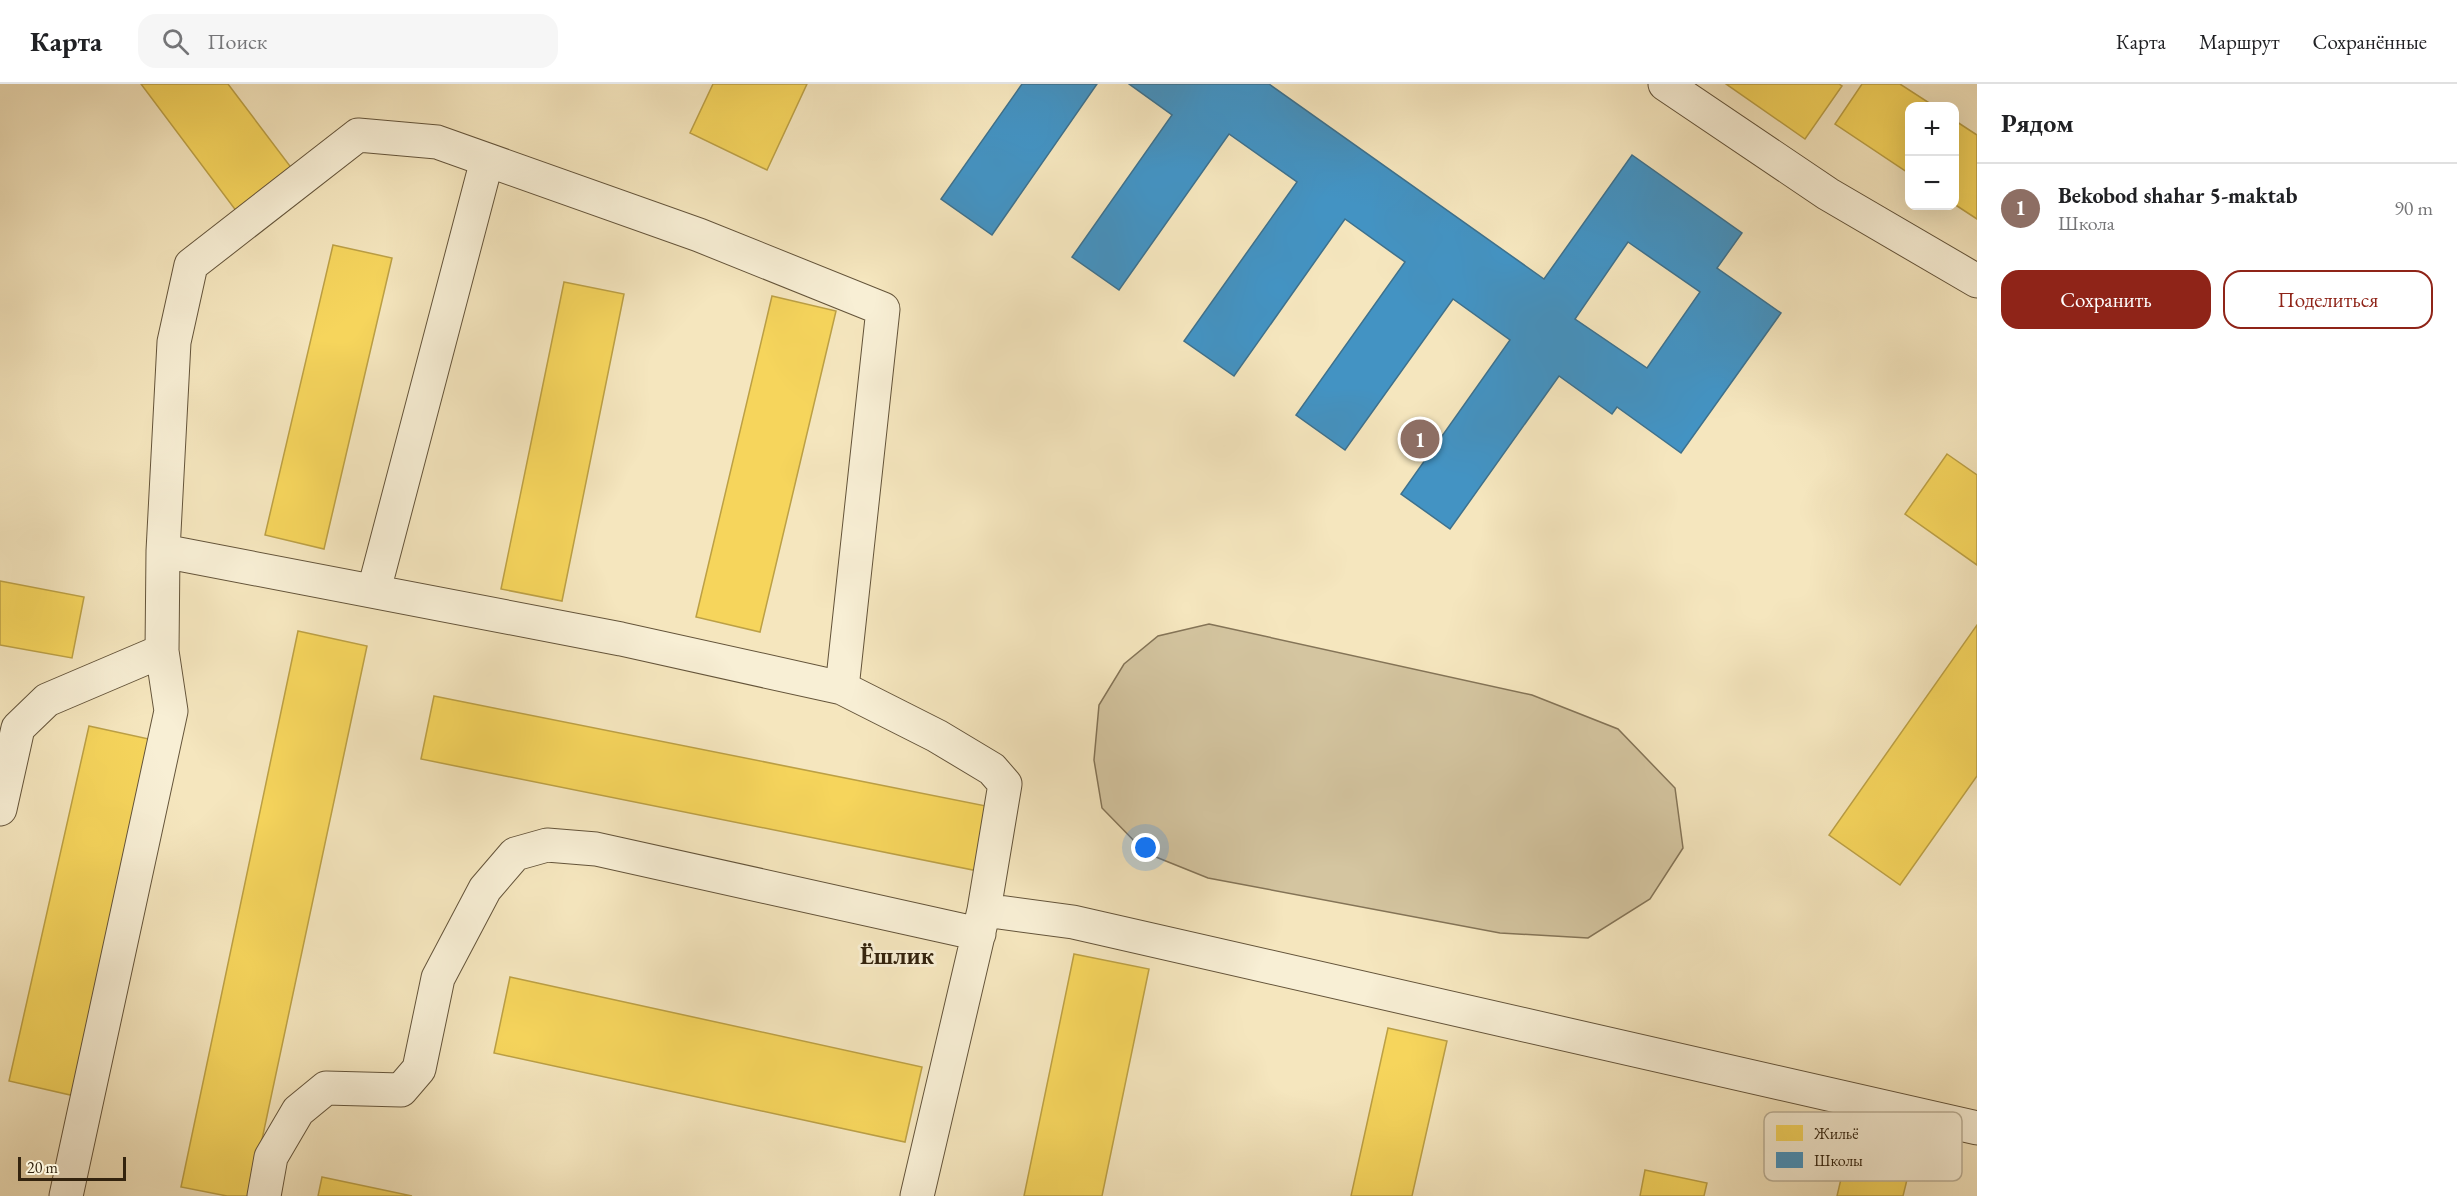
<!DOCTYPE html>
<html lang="ru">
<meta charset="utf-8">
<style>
:root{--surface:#fff;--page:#f6f6f6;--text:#202124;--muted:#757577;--line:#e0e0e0;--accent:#8f2418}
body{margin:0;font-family:"EB Garamond",serif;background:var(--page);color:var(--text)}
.controls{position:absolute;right:18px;top:18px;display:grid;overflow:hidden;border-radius:12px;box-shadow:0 6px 24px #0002}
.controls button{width:54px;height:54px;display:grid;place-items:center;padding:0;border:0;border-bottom:2px solid var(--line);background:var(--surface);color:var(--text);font:30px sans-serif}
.scale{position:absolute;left:18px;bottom:15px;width:108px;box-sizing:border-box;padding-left:6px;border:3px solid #33230e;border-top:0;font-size:16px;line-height:21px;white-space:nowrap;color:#33230e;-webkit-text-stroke:4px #f8efd5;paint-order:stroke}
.you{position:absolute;left:1146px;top:764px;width:21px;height:21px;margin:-15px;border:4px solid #fff;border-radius:50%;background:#1a73e8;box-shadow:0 0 0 9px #1a73e833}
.badge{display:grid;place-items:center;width:39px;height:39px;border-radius:50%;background:var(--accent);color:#fff;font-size:20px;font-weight:700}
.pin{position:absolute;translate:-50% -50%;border:3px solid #fff;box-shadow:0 2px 6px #0006}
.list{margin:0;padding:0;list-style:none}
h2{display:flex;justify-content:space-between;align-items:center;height:78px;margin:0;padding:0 24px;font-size:26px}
h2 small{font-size:20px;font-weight:400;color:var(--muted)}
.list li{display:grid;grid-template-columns:39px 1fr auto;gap:18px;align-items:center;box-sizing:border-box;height:90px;padding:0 24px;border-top:2px solid var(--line)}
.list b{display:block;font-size:22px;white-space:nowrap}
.list p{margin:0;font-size:20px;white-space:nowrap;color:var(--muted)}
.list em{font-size:20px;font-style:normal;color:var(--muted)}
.actions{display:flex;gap:12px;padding:18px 24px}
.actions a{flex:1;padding:14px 0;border:2px solid var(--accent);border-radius:18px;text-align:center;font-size:21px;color:var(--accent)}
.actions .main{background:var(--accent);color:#fff}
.icon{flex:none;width:33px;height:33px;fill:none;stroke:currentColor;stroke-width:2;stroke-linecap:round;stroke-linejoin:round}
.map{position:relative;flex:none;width:1977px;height:1112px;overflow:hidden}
header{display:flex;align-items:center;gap:36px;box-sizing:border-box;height:84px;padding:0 30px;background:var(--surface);border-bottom:2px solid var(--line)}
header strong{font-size:28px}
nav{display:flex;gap:33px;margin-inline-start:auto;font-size:21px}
.search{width:420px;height:54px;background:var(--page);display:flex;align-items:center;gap:15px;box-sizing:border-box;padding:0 21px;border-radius:18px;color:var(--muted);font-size:22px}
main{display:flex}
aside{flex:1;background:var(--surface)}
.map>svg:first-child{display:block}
</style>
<header>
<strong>Карта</strong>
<div class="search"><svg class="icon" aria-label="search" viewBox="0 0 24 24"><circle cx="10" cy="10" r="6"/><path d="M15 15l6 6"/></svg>Поиск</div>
<nav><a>Карта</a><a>Маршрут</a><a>Сохранённые</a></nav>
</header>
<main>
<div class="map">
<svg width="1977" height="1112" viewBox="0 0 1977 1112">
<rect width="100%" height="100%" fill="#f5e6be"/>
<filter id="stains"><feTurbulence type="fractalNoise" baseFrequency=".00333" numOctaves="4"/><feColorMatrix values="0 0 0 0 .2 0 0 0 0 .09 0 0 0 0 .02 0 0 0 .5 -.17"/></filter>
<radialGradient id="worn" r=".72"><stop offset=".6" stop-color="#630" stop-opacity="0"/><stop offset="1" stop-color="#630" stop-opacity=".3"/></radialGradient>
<path fill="#d4c5a0" stroke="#847457" stroke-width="1.5" d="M1209 540 1532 611 1618 645 1675 704 1683 764 1650 815 1588 854 1500 849 1208 794 1146 769 1102 724 1094 676 1099 621 1124 580 1158 552Z"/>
<path fill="#f6d55c" stroke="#bca045" stroke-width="1.5" d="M141 0H228L296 90 240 132Z
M713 0H807L767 86 690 49Z
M1726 0H1839L1842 2 1805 55Z
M1862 0H1900L1934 22H1910V90L1835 40Z
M1954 36 1977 51V135L1954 120Z
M333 161 392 174 324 465 265 451Z
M564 198 624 210 562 517 501 505Z
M772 212 836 227 760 548 696 533Z
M1947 370 1977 391V481L1905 430Z
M0 497 84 513 72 574 0 561Z
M1977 541V692L1900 801 1829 751Z
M298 547 367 562 250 1112H227L181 1103Z
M434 612 991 723 978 787 421 675Z
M89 642 158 657 79 1013 9 997Z
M1074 870 1149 885 1102 1112H1024Z
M510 893 922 983 905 1058 494 969Z
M1388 944 1447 957 1412 1112H1351Z
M1853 1044 1916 1059 1903 1112H1837Z
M1645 1086 1707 1099 1704 1112H1640Z
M322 1093 412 1112H318Z"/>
<path fill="#4393c3" stroke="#3e718d" stroke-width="1.5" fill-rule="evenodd" d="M1022 0H1097L992 151 941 115Z
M1129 0H1269L1544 195 1632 71 1742 149 1717 184 1781 229 1681 369 1617 323 1612 330 1559 292 1450 445 1401 410 1510 256 1453 215 1345 366 1296 331 1405 178 1345 135 1234 292 1184 257 1297 98 1229 50 1119 206 1072 173 1172 31ZM1628 158 1700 208 1647 284 1575 235Z"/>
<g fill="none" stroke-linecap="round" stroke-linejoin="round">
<defs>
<path id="minor" d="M1665 0 1828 110 1977 197
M163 467 174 258 191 181 358 51 437 58 699 151 883 225 842 604
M374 506 487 76
M0 725 18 644 47 616 162 567
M66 1112 171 627 162 567 163 467 621 555 842 604 937 652 992 685 1005 700 984 826
M264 1112 271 1073 298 1027 326 1004 401 1006 419 985 438 894 485 805 515 770 547 761 596 765 979 850
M917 1112 984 826 1073 838 1977 1044"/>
</defs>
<use href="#minor" stroke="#64543a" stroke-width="35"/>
<use href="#minor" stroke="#f8efd5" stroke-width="33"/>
</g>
<g text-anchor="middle" stroke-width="6" stroke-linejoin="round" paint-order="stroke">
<g font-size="24" font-weight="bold" fill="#33230e" stroke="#f8efd5">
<text x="897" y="880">Ёшлик</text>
</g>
</g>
<rect x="1764" y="1028" width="198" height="69" rx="9" fill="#f8efd5" stroke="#bdb299" stroke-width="1.5"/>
<rect x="1776" y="1041" width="27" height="16" fill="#f6d55c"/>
<rect x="1776" y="1068" width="27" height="16" fill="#4393c3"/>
<g font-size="16" fill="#33230e">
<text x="1814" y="1055">Жильё</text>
<text x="1814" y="1082">Школы</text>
</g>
<rect width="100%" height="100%" filter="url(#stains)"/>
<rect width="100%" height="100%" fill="url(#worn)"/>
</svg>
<div class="controls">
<button>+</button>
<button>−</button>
</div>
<div class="scale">20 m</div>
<div class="you"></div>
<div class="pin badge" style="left:1420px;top:355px;background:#8d6e63">1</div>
</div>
<aside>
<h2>Рядом<small></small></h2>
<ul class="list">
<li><span class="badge" style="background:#8d6e63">1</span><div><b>Bekobod shahar 5-maktab</b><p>Школа</p></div><em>90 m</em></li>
</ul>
<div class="actions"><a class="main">Сохранить</a><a>Поделиться</a></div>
</aside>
</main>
